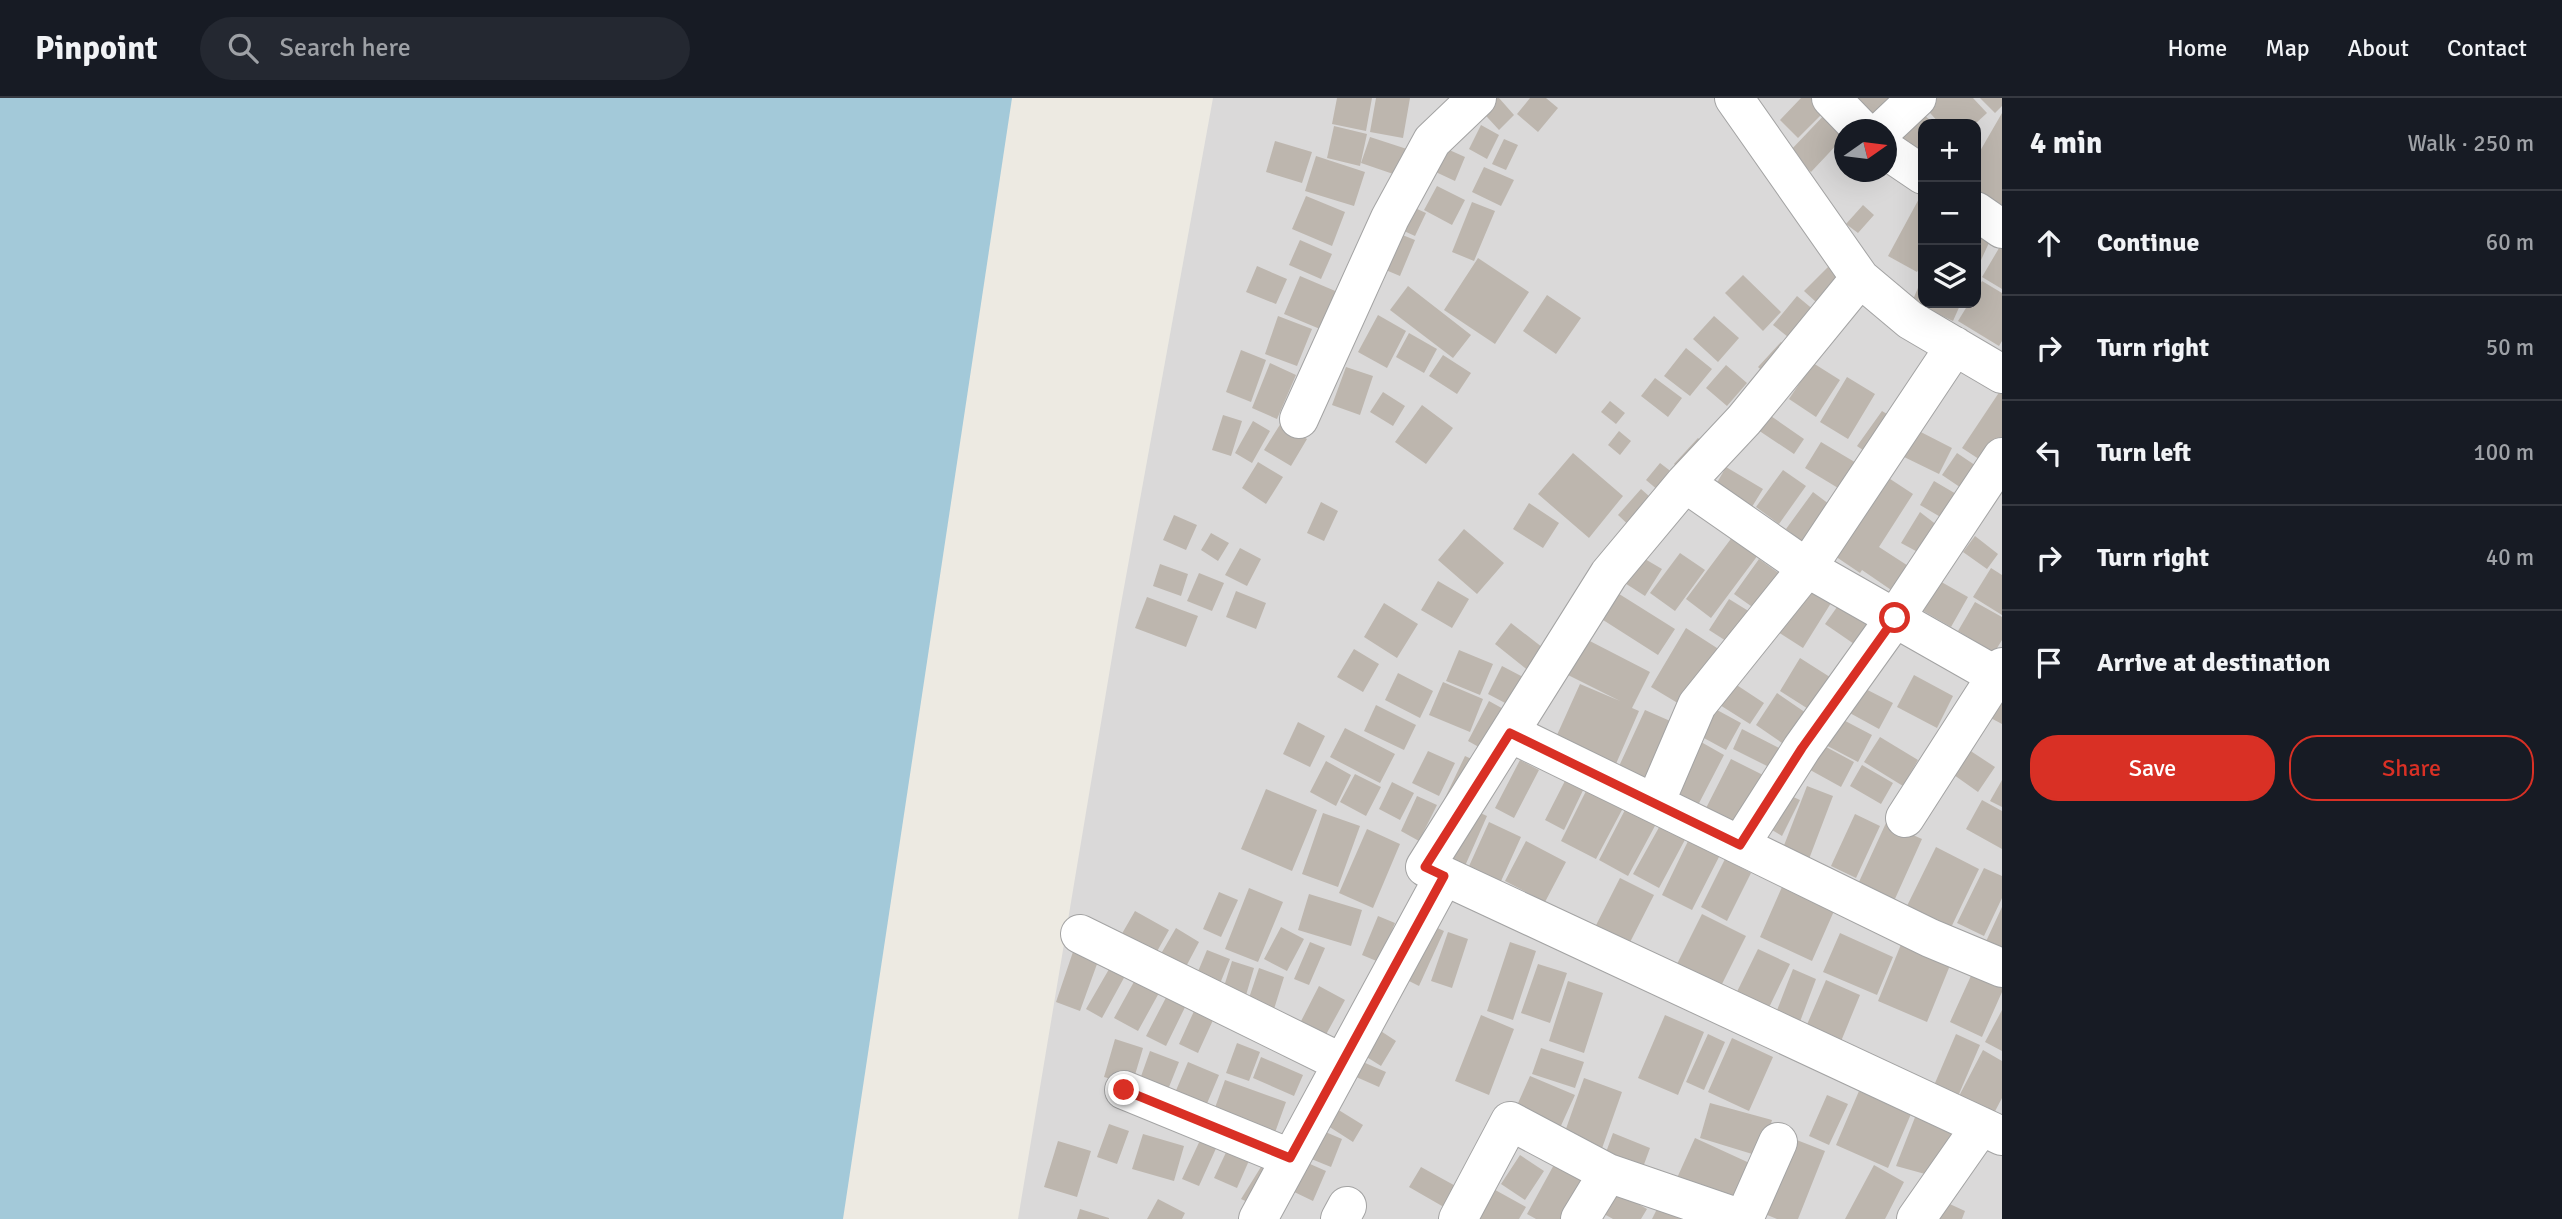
<!DOCTYPE html>
<meta charset="utf-8">
<style>
:root{--surface:#171b24;--page:#242831;--text:#f1f3f6;--muted:#9ea1a6;--line:#363941;--accent:#d93025}
body{margin:0;font-family:Signika,sans-serif;background:var(--page);color:var(--text)}
.controls{position:absolute;right:21px;top:21px;display:grid;overflow:hidden;border-radius:14px;box-shadow:0 7px 28px #0002}
.controls button{width:63px;height:63px;display:grid;place-items:center;padding:0;border:0;border-bottom:2px solid var(--line);background:var(--surface);color:var(--text);font:35px sans-serif}
.compass{position:absolute;left:1834px;top:21px;width:63px;height:63px;border-radius:50%;background:var(--surface);box-shadow:0 7px 28px #0002;rotate:76deg}
.stop{position:absolute;width:21px;height:21px;margin:-16px;border:5px solid #d93025;border-radius:50%;background:#fff}
.stop.end{background:#d93025;border-color:#fff;box-shadow:0 2px 7px #0008}
.list{margin:0;padding:0;list-style:none}
h2{display:flex;justify-content:space-between;align-items:center;height:91px;margin:0;padding:0 28px;font-size:30px}
h2 small{font-size:23px;font-weight:400;color:var(--muted)}
.list li{display:grid;grid-template-columns:46px 1fr auto;gap:21px;align-items:center;box-sizing:border-box;height:105px;padding:0 28px;border-top:2px solid var(--line)}
.list b{display:block;font-size:26px;white-space:nowrap}
.list em{font-size:23px;font-style:normal;color:var(--muted)}
.actions{display:flex;gap:14px;padding:21px 28px}
.actions a{flex:1;padding:16px 0;border:2px solid var(--accent);border-radius:28px;text-align:center;font-size:24px;color:var(--accent)}
.actions .main{background:var(--accent);color:#fff}
.icon{flex:none;width:38px;height:38px;fill:none;stroke:currentColor;stroke-width:2;stroke-linecap:round;stroke-linejoin:round}
.map{position:relative;flex:none;width:2002px;height:1121px;overflow:hidden}
header{display:flex;align-items:center;gap:42px;box-sizing:border-box;height:98px;padding:0 35px;background:var(--surface);border-bottom:2px solid var(--line)}
header strong{font-size:33px}
nav{display:flex;gap:38px;margin-inline-start:auto;font-size:24px}
.search{width:490px;height:63px;background:var(--page);display:flex;align-items:center;gap:18px;box-sizing:border-box;padding:0 24px;border-radius:38px;color:var(--muted);font-size:26px}
main{display:flex}
aside{flex:1;background:var(--surface)}
.map>svg:first-child{display:block}
</style>
<header>
<strong>Pinpoint</strong>
<div class="search"><svg class="icon" aria-label="search" viewBox="0 0 24 24"><circle cx="10" cy="10" r="6"/><path d="M15 15l6 6"/></svg>Search here</div>
<nav><a>Home</a><a>Map</a><a>About</a><a>Contact</a></nav>
</header>
<main>
<div class="map">
<svg width="2002" height="1121" viewBox="0 0 2002 1121">
<rect width="100%" height="100%" fill="#edeae2"/>
<path fill="#dad9d9" fill-rule="evenodd" d="M1213 0H2002V1121H1018L1119 517ZM1923 26H1976V205H1923ZM1844 32H1886V74H1844Z"/>
<path fill="#a3c9d9" d="M0 0H1012L843 1121H0Z"/>
<path fill="#bdb6ae" d="M1337 0H1372L1366 33 1332 26Z
M1376 0H1410L1403 40 1370 34Z
M1485 0H1499L1514 17 1499 32 1477 8Z
M1530 0H1546L1558 10 1538 34 1517 16Z
M1801 0H1817L1827 11 1798 40 1780 22Z
M1853 0H1895L1875 21Z
M1928 0H1973L1987 15 1975 26H1940L1922 6Z
M1980 0H2002V8L1995 15Z
M1829 12 1844 39 1811 74 1789 54Z
M1919 12 1934 26H1923V69L1893 40Z
M2002 15V117L1976 101V60Z
M1481 27 1499 37 1487 61 1469 51Z
M1334 28 1367 36 1360 68 1327 60Z
M1370 39 1413 53 1405 80 1361 65Z
M1504 41 1518 47 1506 72 1492 66Z
M1275 43 1312 54 1302 85 1266 74Z
M1436 46 1465 59 1455 83 1425 69Z
M1316 58 1365 74 1354 108 1305 93Z
M1484 69 1514 82 1501 108 1472 94Z
M1437 88 1465 102 1452 127 1424 112Z
M1921 97 1923 98V163L1917 174 1888 158Z
M1306 98 1345 114 1332 148 1292 131Z
M1472 104 1495 113 1474 163 1452 154Z
M1404 105 1426 115 1415 138 1393 128Z
M1863 107 1874 117 1858 135 1846 126Z
M1976 127 1993 136 1976 173Z
M1395 134 1415 142 1400 178 1381 170Z
M1300 142 1332 156 1321 181 1289 167Z
M2002 145V191L1982 179Z
M1478 160 1529 194 1495 246 1444 212Z
M1257 168 1287 181 1276 206 1246 194Z
M1829 168 1840 178 1816 204 1804 193Z
M1743 177 1781 214 1763 233 1725 195Z
M1300 178 1347 198 1332 236 1284 216Z
M1923 178V205H1961L1953 223 1912 204Z
M1982 183 2002 195V243L1999 248 1958 223 1969 205H1976V193Z
M1408 188 1471 237 1453 260 1390 212Z
M1547 197 1581 220 1556 256 1523 233Z
M1797 198 1821 218 1798 247 1773 227Z
M1378 217 1406 233 1387 270 1358 254Z
M1278 218 1312 231 1297 268 1265 256Z
M1714 218 1739 240 1718 264 1693 241Z
M1409 235 1437 251 1424 275 1396 259Z
M1781 244 1791 253 1769 279 1758 269Z
M1686 250 1712 271 1690 298 1664 278Z
M1241 252 1266 262 1251 304 1226 294Z
M1443 257 1471 275 1457 296 1429 278Z
M1270 265 1296 277 1277 321 1252 310Z
M1813 265 1840 282 1816 319 1789 301Z
M1726 267 1747 285 1727 308 1706 290Z
M1346 269 1373 278 1360 317 1332 307Z
M1847 279 1875 296 1848 341 1820 324Z
M1655 280 1682 300 1668 319 1641 298Z
M2002 290V346L1988 367 1962 350Z
M1383 294 1405 308 1393 328 1370 314Z
M1610 303 1625 315 1616 326 1601 314Z
M1422 307 1453 330 1426 366 1395 344Z
M1882 313 1900 324 1876 361 1857 348Z
M1768 316 1804 341 1794 356 1758 332Z
M1223 317 1242 323 1231 358 1212 352Z
M1253 323 1270 333 1252 365 1235 355Z
M1281 325 1307 341 1291 368 1264 352Z
M1913 330 1952 350 1939 376 1900 357Z
M1619 333 1631 343 1620 357 1608 347Z
M1698 340 1707 349 1684 375 1674 366Z
M1821 344 1858 366 1843 393 1805 370Z
M1573 355 1623 398 1589 440 1538 396Z
M1957 355 1991 378 1976 400 1942 377Z
M1258 364 1283 379 1266 406 1242 390Z
M1660 365 1673 375 1659 393 1646 382Z
M1726 369 1763 391 1750 412 1714 390Z
M1783 372 1806 388 1779 426 1756 409Z
M1878 373 1913 396 1879 449 1916 473 1900 498 1862 472 1860 475 1826 452Z
M1934 383 1975 407 1961 431 1920 407Z
M1641 391 1658 406 1634 432 1618 417Z
M1813 394 1833 409 1805 446 1786 431Z
M1321 404 1338 413 1324 443 1307 435Z
M1529 405 1559 425 1543 450 1513 431Z
M1920 414 1942 431 1927 459 1901 445Z
M1174 417 1197 427 1186 452 1163 442Z
M1464 431 1504 465 1477 496 1438 462Z
M1211 435 1229 445 1218 463 1201 452Z
M1733 438 1758 457 1711 520 1686 501Z
M1975 438 1998 456 1987 471 1963 454Z
M1240 450 1261 461 1247 488 1225 477Z
M1633 454 1662 471 1645 498 1617 480Z
M1680 455 1705 472 1675 513 1650 495Z
M1759 461 1783 478 1758 513 1734 496Z
M1160 466 1188 476 1181 498 1153 488Z
M1991 470 2002 477V517L1973 499Z
M1199 475 1224 485 1212 513 1187 503Z
M1929 477 1968 499 1951 529 1913 507Z
M1804 480 1836 497 1803 550 1767 527Z
M1438 483 1469 501 1452 530 1421 512Z
M1236 493 1266 505 1256 531 1226 519Z
M1616 494 1675 531 1658 557 1600 520Z
M1147 499 1198 518 1186 549 1135 530Z
M1729 501 1755 517 1734 548 1709 532Z
M1842 502 1874 524 1857 548 1825 526Z
M1975 504 2002 519V542L1994 555 1958 533Z
M1384 505 1418 526 1397 560 1364 539Z
M1511 525 1547 553 1530 574 1495 546Z
M1686 530 1720 552 1686 610 1651 589Z
M1584 540 1650 574 1632 610 1639 613 1612 675 1552 648 1580 586 1620 603 1566 576Z
M1354 551 1379 566 1363 594 1337 579Z
M1459 552 1493 566 1480 597 1446 583Z
M1800 560 1833 581 1813 614 1780 593Z
M1502 568 1523 579 1509 607 1488 596Z
M1398 575 1433 593 1420 620 1385 602Z
M1914 577 1953 598 1937 630 1897 609Z
M1726 580 1764 605 1750 626 1712 602Z
M1850 583 1893 605 1879 631 1837 608Z
M1443 584 1483 601 1470 634 1429 617Z
M1777 595 1809 617 1788 649 1756 627Z
M1489 603 1507 613 1486 653 1468 643Z
M2002 603V626L1985 617Z
M1706 606 1741 625 1726 652 1691 633Z
M1376 607 1416 627 1404 652 1364 633Z
M1645 612 1684 629 1654 697 1614 679Z
M1832 616 1872 637 1858 664 1818 643Z
M1298 624 1325 638 1310 669 1283 656Z
M1345 630 1395 656 1380 685 1330 659Z
M1742 631 1781 651 1771 670 1733 651Z
M1880 639 1918 662 1903 688 1864 664Z
M1694 640 1724 657 1696 711 1666 694Z
M1815 643 1854 664 1841 689 1803 668Z
M1963 648 1995 669 1978 694 1947 672Z
M1428 653 1455 665 1439 698 1412 685Z
M1465 658 1478 664 1457 708 1444 702Z
M1731 661 1763 677 1733 735 1702 718Z
M1520 662 1539 672 1514 720 1495 710Z
M1326 663 1351 677 1336 708 1310 694Z
M1862 667 1893 685 1881 706 1850 688Z
M1569 675 1587 684 1564 732 1545 722Z
M1355 676 1381 689 1366 718 1340 704Z
M2002 682V709L1990 703Z
M1392 684 1414 695 1400 722 1379 711Z
M1807 688 1833 698 1809 761 1783 750Z
M1266 691 1317 712 1292 773 1241 751Z
M1587 691 1623 710 1596 761 1561 743Z
M1780 693 1800 702 1782 738 1762 726Z
M1417 698 1437 707 1419 743 1401 733Z
M1982 702 2002 713V751L1966 731Z
M1467 709 1487 718 1461 777 1440 768Z
M1626 710 1656 726 1628 778 1599 762Z
M1323 715 1360 728 1338 789 1302 776Z
M1855 716 1880 728 1856 780 1831 768Z
M1489 724 1521 739 1497 792 1465 777Z
M1662 724 1687 738 1659 790 1633 776Z
M1886 725 1922 741 1894 803 1858 786Z
M1367 731 1400 746 1373 810 1339 795Z
M1690 739 1721 755 1692 812 1662 797Z
M1526 743 1566 764 1545 804 1505 783Z
M1936 749 1979 771 1947 838 1903 816Z
M1725 761 1751 775 1727 823 1701 809Z
M1984 770 2002 778V800L1984 838 1957 825Z
M1620 780 1654 797 1622 860 1588 843Z
M1782 789 1834 813 1812 863 1760 839Z
M1249 790 1283 804 1258 864 1225 851Z
M1219 794 1238 802 1221 839 1203 831Z
M1309 796 1362 812 1351 848 1298 832Z
M2002 809V861L1982 852Z
M1135 813 1169 832 1150 866 1116 846Z
M1702 816 1746 838 1715 900 1671 878Z
M1378 818 1395 825 1379 864 1362 857Z
M1424 824 1444 833 1419 888 1399 878Z
M1281 829 1304 841 1287 873 1264 861Z
M1176 830 1199 844 1180 880 1155 866Z
M1448 834 1468 841 1452 890 1431 883Z
M1840 835 1893 859 1877 897 1823 874Z
M1904 839 1953 860 1927 924 1878 903Z
M1310 844 1325 850 1309 887 1294 881Z
M1510 844 1536 853 1513 922 1487 913Z
M1076 845 1101 855 1080 913 1056 904Z
M1758 851 1790 866 1762 924 1730 908Z
M1207 852 1230 861 1217 893 1194 883Z
M1116 859 1131 867 1102 920 1086 911Z
M1232 863 1254 870 1244 904 1221 898Z
M1538 866 1567 875 1550 925 1521 915Z
M1975 869 2002 882V894L1982 939 1950 924Z
M1259 870 1284 879 1270 924 1244 915Z
M1141 871 1165 884 1138 933 1114 920Z
M1793 871 1816 881 1798 929 1774 920Z
M1826 882 1860 897 1835 958 1800 943Z
M1568 883 1603 895 1584 955 1549 943Z
M1172 888 1191 897 1166 948 1146 938Z
M1319 888 1345 902 1323 942 1298 929Z
M1200 900 1219 909 1198 955 1179 946Z
M2002 912V953L1985 944Z
M1481 917 1514 931 1489 997 1455 983Z
M1665 917 1704 934 1678 997 1638 980Z
M1370 926 1396 943 1381 968 1354 951Z
M1708 936 1725 944 1704 992 1686 984Z
M1956 936 1980 947 1956 1003 1932 992Z
M1732 940 1773 959 1749 1013 1708 994Z
M1115 941 1143 950 1132 987 1104 979Z
M1237 945 1260 954 1249 983 1226 975Z
M1541 950 1584 964 1575 990 1532 976Z
M1983 952 2002 963V1000L1992 1019 1958 1000Z
M1150 953 1179 964 1167 994 1139 984Z
M1261 959 1303 977 1294 998 1253 980Z
M1356 961 1386 974 1379 989 1354 978Z
M1188 964 1219 977 1203 1015 1172 1002Z
M1530 978 1575 997 1559 1032 1515 1012Z
M1584 980 1622 994 1600 1056 1562 1042Z
M1225 982 1286 1004 1273 1040 1212 1018Z
M1859 993 1911 1016 1888 1070 1836 1047Z
M1827 997 1848 1006 1829 1047 1809 1038Z
M1324 1003 1363 1027 1353 1044 1314 1019Z
M1710 1005 1772 1022 1762 1059 1700 1040Z
M1919 1009 1963 1031 1936 1079 1896 1068Z
M1109 1026 1129 1033 1117 1066 1097 1059Z
M1316 1030 1342 1041 1331 1069 1304 1058Z
M1613 1035 1650 1050 1642 1072 1605 1057Z
M1143 1036 1184 1048 1174 1083 1132 1071Z
M1202 1038 1218 1046 1199 1088 1182 1081Z
M1789 1039 1825 1053 1798 1121H1777L1760 1114Z
M1695 1040 1756 1068 1738 1108 1677 1080Z
M1058 1043 1091 1053 1077 1099 1044 1089Z
M1229 1048 1251 1058 1237 1090 1214 1080Z
M1269 1056 1254 1107 1241 1101Z
M1520 1057 1544 1073 1525 1102 1501 1086Z
M1301 1062 1326 1073 1313 1103 1288 1091Z
M1556 1063 1591 1082 1569 1121H1536L1527 1116Z
M1874 1067 1904 1084 1885 1121H1845Z
M1421 1069 1461 1091 1449 1112 1409 1089Z
M1488 1088 1526 1109 1519 1121H1470Z
M1608 1088 1647 1111 1641 1121H1613L1595 1111Z
M1663 1099 1706 1121H1652Z
M1158 1101 1185 1115 1182 1121H1147Z
M1941 1102 1965 1113 1962 1121H1933Z
M1080 1111 1109 1120V1121H1077Z"/>
<g fill="none" stroke-linecap="round" stroke-linejoin="round">
<defs>
<path id="minor" d="M1734 0 1860 180
M1831 0 1862 32
M1883 32 1917 0
M1886 52 1923 77
M1976 113 2002 131
M1299 321 1390 120 1432 43 1477 0
M1685 385 1744 322 1860 180 1910 222 2002 276
M2002 581 1807 470 1685 385 1609 476 1425 769 2002 1038
M1510 635 1930 840 2002 870
M1655 705 1697 607 1807 470 1955 248
M1905 720 2002 569
M1740 747 1802 650 1895 520 2002 359
M1080 836 1342 965
M1124 992 1290 1060
M1608 1075 1742 1121
M1258 1121 1444 778
M1340 1121 1347 1108
M1458 1121 1510 1023 1608 1075 1580 1121
M1744 1121 1778 1044
M1916 1121 1981 1028"/>
</defs>
<use href="#minor" stroke="#a3a3a3" stroke-width="40"/>
<use href="#minor" stroke="#fff" stroke-width="38"/>
</g>
<g fill="none" stroke-linecap="round" stroke-linejoin="round">
<path stroke="#d93025" stroke-width="9" d="M1124 992 1290 1060 1444 778 1425 769 1510 635 1740 747 1802 650 1895 520"/>
</g>
</svg>
<div class="controls">
<button>+</button>
<button>−</button>
<button><svg class="icon" aria-label="layers" viewBox="0 0 24 24"><path d="M12 4l9 5-9 5-9-5zM3 14l9 5 9-5"/></svg></button>
</div>
<svg class="compass" viewBox="-18 -18 36 36"><path d="M0-13l5 13h-10z" fill="#e53935"/><path d="M0 13l5-13h-10z" fill="#9ea1a6"/></svg>
<div class="stop" style="left:1895px;top:520px"></div>
<div class="stop end" style="left:1124px;top:992px"></div>
</div>
<aside>
<h2>4 min<small>Walk · 250 m</small></h2>
<ul class="list">
<li><svg class="icon" aria-label="ahead" viewBox="0 0 24 24"><path d="M12 20V5M6 11l6-6 6 6"/></svg><div><b>Continue</b></div><em>60 m</em></li>
<li><svg class="icon" aria-label="right" viewBox="0 0 24 24"><path d="M7 20v-9h11M14 6l5 5-5 5"/></svg><div><b>Turn right</b></div><em>50 m</em></li>
<li><svg class="icon" aria-label="left" viewBox="0 0 24 24"><path d="M17 20v-9H6M10 6l-5 5 5 5"/></svg><div><b>Turn left</b></div><em>100 m</em></li>
<li><svg class="icon" aria-label="right" viewBox="0 0 24 24"><path d="M7 20v-9h11M14 6l5 5-5 5"/></svg><div><b>Turn right</b></div><em>40 m</em></li>
<li><svg class="icon" aria-label="arrive" viewBox="0 0 24 24"><path d="M6 21V4h12l-3 4 3 4H6"/></svg><div><b>Arrive at destination</b></div></li>
</ul>
<div class="actions"><a class="main">Save</a><a>Share</a></div>
</aside>
</main>
